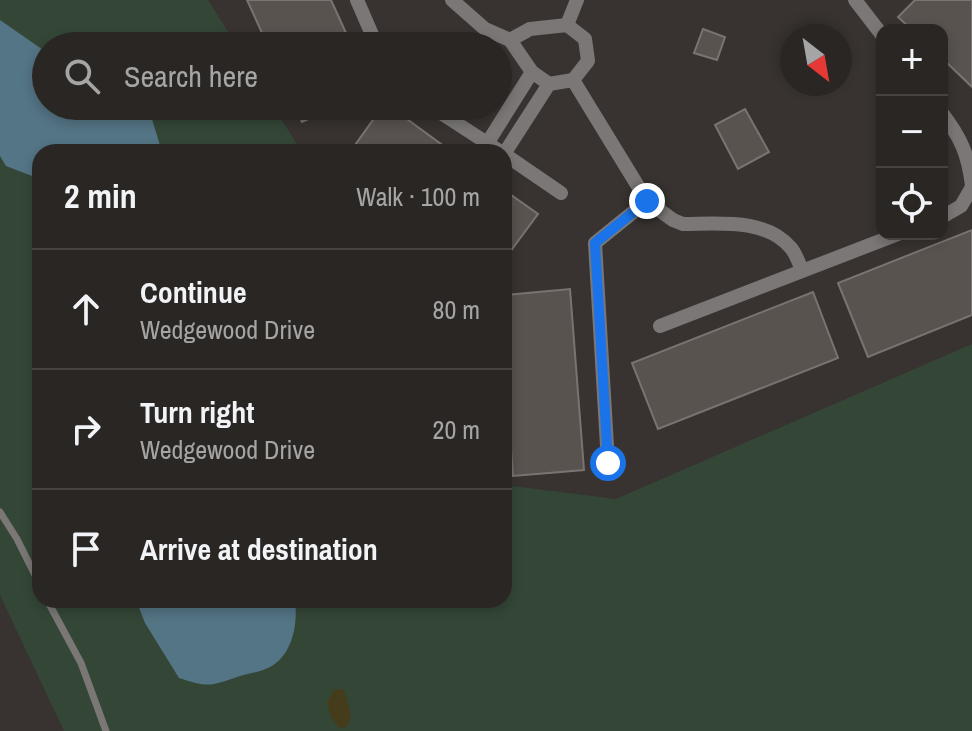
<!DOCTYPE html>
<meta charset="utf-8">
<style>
:root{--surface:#2a2624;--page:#322e2c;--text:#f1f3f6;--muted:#a5a5a6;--line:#464341}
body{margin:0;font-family:"Archivo Narrow",sans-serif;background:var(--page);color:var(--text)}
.controls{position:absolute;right:24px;top:24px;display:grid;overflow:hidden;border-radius:16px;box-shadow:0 4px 12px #0003}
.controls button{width:72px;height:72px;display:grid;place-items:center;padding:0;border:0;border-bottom:2px solid var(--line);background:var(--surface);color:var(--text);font:40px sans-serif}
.compass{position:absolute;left:780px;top:24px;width:72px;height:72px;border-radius:50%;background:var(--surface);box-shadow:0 4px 12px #0003;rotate:149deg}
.stop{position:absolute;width:24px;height:24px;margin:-18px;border:6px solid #1a73e8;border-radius:50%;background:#fff}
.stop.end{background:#1a73e8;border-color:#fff;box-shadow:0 2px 8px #0008}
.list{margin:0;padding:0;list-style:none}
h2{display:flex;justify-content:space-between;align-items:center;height:104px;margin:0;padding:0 32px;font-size:34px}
h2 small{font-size:26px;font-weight:400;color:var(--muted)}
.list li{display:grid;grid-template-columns:52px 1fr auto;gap:24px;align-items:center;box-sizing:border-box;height:120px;padding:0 32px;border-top:2px solid var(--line)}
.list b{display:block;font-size:30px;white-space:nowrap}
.list p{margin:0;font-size:26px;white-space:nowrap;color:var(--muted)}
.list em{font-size:26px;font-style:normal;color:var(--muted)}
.icon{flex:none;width:44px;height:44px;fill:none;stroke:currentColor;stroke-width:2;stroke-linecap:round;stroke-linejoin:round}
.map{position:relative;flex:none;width:972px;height:731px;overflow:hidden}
.search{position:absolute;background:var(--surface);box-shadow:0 4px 12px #0003;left:32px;top:32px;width:480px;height:88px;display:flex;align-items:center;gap:20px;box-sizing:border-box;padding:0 28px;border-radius:44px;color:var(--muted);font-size:30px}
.panel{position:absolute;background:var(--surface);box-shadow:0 4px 12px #0003;left:32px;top:144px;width:480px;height:464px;border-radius:24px}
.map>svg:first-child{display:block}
</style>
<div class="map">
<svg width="972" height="731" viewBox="0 0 972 731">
<rect width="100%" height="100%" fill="#383330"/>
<path fill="#344737" d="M0 0H208L237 46H46V106H273L302 152H40V600H504V485L616 499 972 344V731H64L0 595Z"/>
<path fill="#443c1b" d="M340 689 344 690 351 715 348 726 340 729 331 717 327 702 334 690Z"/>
<path fill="#547585" d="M0 20 46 52V106H148L162 152H40V179L6 166 0 156Z
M136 600H295C298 623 293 655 270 667 261 672 249 673 240 676 210 686 210 688 179 678L145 623Z"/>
<path fill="#595350" stroke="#7a7371" stroke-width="2" d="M247 0H331L352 46H268Z
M915 0H972V87L942 58V30H912L898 17Z
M703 29 725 37 717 60 694 53Z
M295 106H337L302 122Z
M383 106H389L452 152H350Z
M745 109 769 152 738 169 715 125Z
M504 190 538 214 504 260Z
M972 230V315L868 357 838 283Z
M570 289 584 470 513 476 504 356V295Z
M813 292 838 358 658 429 632 363Z"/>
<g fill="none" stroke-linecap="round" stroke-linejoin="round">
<path stroke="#7a7776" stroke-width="7" d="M0 512 17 539 40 585
M47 600 81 663 106 731"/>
<path stroke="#7a7776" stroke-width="14" d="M357 0 377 46
M452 0 485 29 510 40 532 72 549 84 573 80 588 61 585 39 567 25 530 29 510 40
M855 0 882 35
M567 25 577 0
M573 80 647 201 673 220 683 224C719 224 766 218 791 248 796 254 799 263 802 270
M549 84 504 154 561 193
M430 106 501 152
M942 113C961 138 968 154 972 185
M488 142 532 72
M942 217 961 206 972 187
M660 326 898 234
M608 463 595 243 647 201"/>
</g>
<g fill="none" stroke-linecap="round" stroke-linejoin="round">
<path stroke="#1a73e8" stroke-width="10" d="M608 463 595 243 647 201"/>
</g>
</svg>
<div class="controls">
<button>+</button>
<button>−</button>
<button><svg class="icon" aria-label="locate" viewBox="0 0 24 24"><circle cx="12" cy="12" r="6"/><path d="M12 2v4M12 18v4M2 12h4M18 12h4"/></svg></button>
</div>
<svg class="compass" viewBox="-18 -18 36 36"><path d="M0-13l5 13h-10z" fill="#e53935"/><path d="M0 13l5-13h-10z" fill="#a5a5a6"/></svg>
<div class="stop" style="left:608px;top:463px"></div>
<div class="stop end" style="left:647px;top:201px"></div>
<div class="search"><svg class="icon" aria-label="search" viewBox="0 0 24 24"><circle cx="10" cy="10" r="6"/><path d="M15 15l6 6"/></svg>Search here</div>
<section class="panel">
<h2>2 min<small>Walk · 100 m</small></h2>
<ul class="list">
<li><svg class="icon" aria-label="ahead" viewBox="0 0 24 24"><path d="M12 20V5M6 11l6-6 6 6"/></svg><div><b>Continue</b><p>Wedgewood Drive</p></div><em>80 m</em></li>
<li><svg class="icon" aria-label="right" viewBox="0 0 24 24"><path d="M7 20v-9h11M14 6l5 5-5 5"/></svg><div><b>Turn right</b><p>Wedgewood Drive</p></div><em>20 m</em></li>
<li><svg class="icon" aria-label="arrive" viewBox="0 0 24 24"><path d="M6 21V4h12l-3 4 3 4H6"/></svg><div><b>Arrive at destination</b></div></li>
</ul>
</section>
</div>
